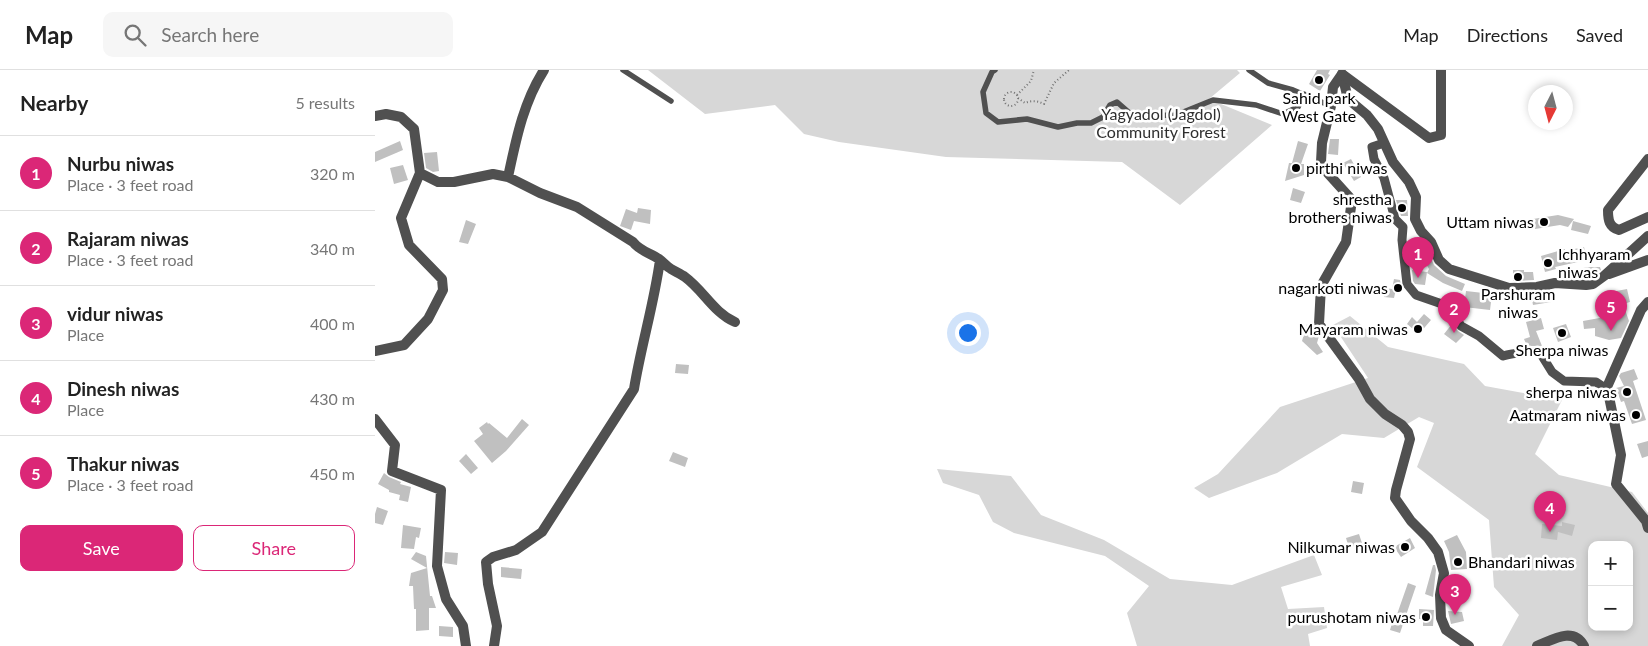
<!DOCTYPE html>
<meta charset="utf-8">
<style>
:root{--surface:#fff;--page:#f6f6f6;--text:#222;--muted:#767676;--line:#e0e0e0;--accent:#db2777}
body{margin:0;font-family:Lato,sans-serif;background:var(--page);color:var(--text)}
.controls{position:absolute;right:15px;bottom:15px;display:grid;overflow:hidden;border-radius:10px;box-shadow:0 2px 8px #0003}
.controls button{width:45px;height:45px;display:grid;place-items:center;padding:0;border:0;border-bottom:1px solid var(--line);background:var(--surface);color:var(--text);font:25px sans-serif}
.compass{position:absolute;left:1153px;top:15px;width:45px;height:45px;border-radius:50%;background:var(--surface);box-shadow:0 2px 8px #0003;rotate:186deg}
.you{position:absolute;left:592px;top:262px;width:18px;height:18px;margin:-12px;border:4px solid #fff;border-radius:50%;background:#1a73e8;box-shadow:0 0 0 8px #1a73e833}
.badge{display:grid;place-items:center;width:32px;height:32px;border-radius:50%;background:var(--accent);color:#fff;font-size:16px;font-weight:700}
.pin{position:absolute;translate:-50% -41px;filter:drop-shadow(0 1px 2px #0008)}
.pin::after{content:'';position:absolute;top:26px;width:18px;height:15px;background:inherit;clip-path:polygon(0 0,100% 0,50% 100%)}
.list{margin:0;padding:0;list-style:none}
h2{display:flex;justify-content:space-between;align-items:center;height:65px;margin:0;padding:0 20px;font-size:21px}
h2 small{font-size:16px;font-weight:400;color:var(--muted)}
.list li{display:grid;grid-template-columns:32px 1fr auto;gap:15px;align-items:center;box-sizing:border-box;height:75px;padding:0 20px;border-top:1px solid var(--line)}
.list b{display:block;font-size:19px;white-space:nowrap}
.list p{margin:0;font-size:16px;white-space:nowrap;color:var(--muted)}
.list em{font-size:16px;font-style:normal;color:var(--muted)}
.actions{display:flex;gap:10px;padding:15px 20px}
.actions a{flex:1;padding:11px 0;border:1px solid var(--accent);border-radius:10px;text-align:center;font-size:18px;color:var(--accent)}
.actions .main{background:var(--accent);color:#fff}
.icon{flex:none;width:28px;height:28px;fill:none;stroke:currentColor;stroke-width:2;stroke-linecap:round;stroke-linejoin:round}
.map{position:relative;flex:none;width:1273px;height:576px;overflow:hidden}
header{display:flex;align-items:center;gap:30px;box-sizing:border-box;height:70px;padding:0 25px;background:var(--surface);border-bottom:1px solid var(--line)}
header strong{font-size:24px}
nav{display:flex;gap:28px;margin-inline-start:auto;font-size:18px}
.search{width:350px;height:45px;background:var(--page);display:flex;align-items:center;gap:12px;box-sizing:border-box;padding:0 18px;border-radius:10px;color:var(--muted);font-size:19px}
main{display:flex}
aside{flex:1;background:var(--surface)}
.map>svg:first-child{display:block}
</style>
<header>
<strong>Map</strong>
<div class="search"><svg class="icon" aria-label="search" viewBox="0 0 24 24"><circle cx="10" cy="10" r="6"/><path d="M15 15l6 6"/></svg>Search here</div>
<nav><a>Map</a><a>Directions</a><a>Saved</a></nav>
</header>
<main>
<aside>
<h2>Nearby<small>5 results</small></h2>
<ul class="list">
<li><span class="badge">1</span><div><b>Nurbu niwas</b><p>Place · 3 feet road</p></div><em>320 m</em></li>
<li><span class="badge">2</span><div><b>Rajaram niwas</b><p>Place · 3 feet road</p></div><em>340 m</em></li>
<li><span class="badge">3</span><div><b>vidur niwas</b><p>Place</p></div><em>400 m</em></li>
<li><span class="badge">4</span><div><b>Dinesh niwas</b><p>Place</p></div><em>430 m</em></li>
<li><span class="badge">5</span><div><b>Thakur niwas</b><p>Place · 3 feet road</p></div><em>450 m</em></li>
</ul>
<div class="actions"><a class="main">Save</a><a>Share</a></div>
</aside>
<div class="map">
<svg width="1273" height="576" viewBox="0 0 1273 576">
<rect width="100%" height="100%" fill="#fff"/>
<path fill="#d7d7d7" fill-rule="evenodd" d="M273 0H862L865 3 834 29 897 55 805 135 747 92 571 87 464 72 429 64 400 35 330 44Z
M975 246 1013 277 1089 294 1110 316 1187 330 1160 384 1184 405 1257 422 1273 443V576H1127L1144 545 1119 517 1114 450 1042 397 1059 353 1044 347 1009 368 967 364 902 403 834 428 819 418 843 404 905 337 993 308 958 255ZM1217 475H1254V557H1217Z
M562 399 636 406 666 445 729 470 795 509 857 515 939 485 947 505 906 517 913 539 949 537 952 558 933 564 935 576H762L752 543 774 516 730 486 639 463 618 452 604 425 568 413Z"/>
<path fill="#c0c0c0" d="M942 0H955L953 4 955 5 945 21 934 14Z
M955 69H964L963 85 953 84Z
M25 71 28 80 0 92V82Z
M923 71 933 74 926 94H929V105L910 111 914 93H917Z
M62 82 64 101 58 102 51 98 49 83Z
M976 89 986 107 979 111 968 93Z
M28 95 33 110 19 114 15 98Z
M918 118 930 122 926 133 915 130Z
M1021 130H1032L1033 146H1026Z
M263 138 276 140 275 154 259 151 256 160 245 156 251 139 262 143Z
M1183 145 1199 149 1193 157 1185 155 1160 159 1158 149Z
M91 150 101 154 93 174 84 172Z
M1198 151 1216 156 1213 164 1196 160Z
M1209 177 1212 190 1180 197 1181 199 1170 202 1166 186 1190 179V181Z
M1053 182 1059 195 1071 206 1090 214 1087 221 1068 213 1052 203 1054 199 1046 185Z
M1216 197H1225L1226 200 1215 207 1210 208 1208 198Z
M1037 200 1052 202 1050 215 1040 214 1038 211Z
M1138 200H1149V202H1158L1159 210 1138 211Z
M1019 209 1025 210 1027 220 1021 219 1019 228 1009 227 1010 218 1017 219Z
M1252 219 1255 232 1248 234 1254 251 1246 268 1234 270 1220 266V258L1209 259 1208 251 1241 245 1236 222Z
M1091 221 1117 224 1115 240 1089 237Z
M1174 222 1176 232 1158 235 1156 225Z
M1049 244 1056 250 1044 264 1032 254 1037 247 1042 252Z
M1166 248 1169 259 1161 261 1167 276H1152L1149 269 1155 267 1151 252Z
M932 254 944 266 942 273 948 282 942 285 927 271Z
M1077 254 1083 261 1089 265 1081 273 1069 264Z
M1191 254 1196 267 1183 272 1178 258Z
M301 294 314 295 313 304 300 303Z
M1259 299 1263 309 1258 311 1271 350 1257 354 1249 331 1246 332 1241 318 1249 316 1244 306 1246 303Z
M147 349 154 355 131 381 117 393 99 371 108 364 104 358 112 352 113 354 114 353 132 368Z
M1273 371V386L1267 388 1262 374Z
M298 382 313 388 310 397 294 391Z
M91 384 103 398 96 404 84 391Z
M9 403 14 407 26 412 25 414 36 417 33 432 24 430 25 425 14 422V420L3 414Z
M978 411 989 413 987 424 976 422Z
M2 437 13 441 8 455 0 453V444Z
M1187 452 1200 455 1197 466 1183 462 1182 470 1166 468 1167 454 1187 456Z
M28 455 46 458 44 468 41 467 39 479 26 478Z
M984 464 987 473 974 478 971 468Z
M1082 465 1091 482 1092 499 1076 500 1074 482 1069 471Z
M1035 468 1040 478 1026 487 1019 477Z
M41 482 51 486 55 526H57L61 538H54V560L41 561V539H39L38 516H34L36 503 52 498 36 489Z
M70 482 83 483 82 495 69 493Z
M1058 495H1060L1061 500 1058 527 1050 524Z
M126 497 147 499 146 509 126 507Z
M1033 513 1041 516 1025 563 1015 560 1018 550H1020Z
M1044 539 1059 540 1058 556H1048V549H1044Z
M1073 541 1087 542 1089 551 1076 554Z
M64 556 78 557V567L64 566Z"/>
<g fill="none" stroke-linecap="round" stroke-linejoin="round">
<path stroke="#727272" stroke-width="2" stroke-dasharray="1 2.5" stroke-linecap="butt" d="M629 29a7 7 0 1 1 14 0a7 7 0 1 1-14 0Z
M642 25 656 11 659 0
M643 28 650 33C657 30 663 31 669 34L679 13 694 0"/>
<path stroke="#505050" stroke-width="5.5" d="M248 0 296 31
M620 0 617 2 608 22 611 43 623 52 652 49 683 57 702 53H716L728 47 735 35 742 32 758 46 801 45 838 30 881 35 908 44 923 37 929 24
M874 0 893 13 918 20 956 36"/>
<path stroke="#505050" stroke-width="9" d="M1009 73 997 77 999 89 1009 108 1020 149 1028 157 1027 170 1032 214 1041 225 1067 234 1080 246 1086 256 1104 266 1128 286C1140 282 1152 283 1164 281L1177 302 1189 311 1221 312 1233 320"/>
<path stroke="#505050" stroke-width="10" d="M967 4 958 17 956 36 947 73 946 92 949 99 977 130 971 172 946 216 944 254 984 309 995 329 1010 344 1027 355 1033 362 1035 369 1021 420 1020 428 1036 451 1053 468 1063 482 1069 503 1065 525 1066 548 1071 560 1094 576
M967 4 973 29 992 45 1003 59 1018 92 1034 112 1041 127 1040 149 1046 161 1056 172 1064 190 1074 199 1134 218 1162 217 1180 213 1211 215 1218 214 1229 206 1273 166
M0 46 11 44 26 47 39 59 45 103 26 148 34 175 67 209 68 220 53 249 29 275 0 281
M1273 89 1233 140C1233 150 1234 157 1244 160L1273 147
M45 103 63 112H79L118 104 133 107 165 123 202 137 258 172C265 181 275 183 284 189 288 192 292 197 296 199 301 202 306 204 310 207 328 220 339 243 360 252
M133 107C141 70 148 33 169 0
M1234 204 1273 190
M1273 232 1266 240 1232 317 1246 385 1241 414 1271 451 1273 458
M0 349 20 375 17 401 66 420 62 496 71 529 88 556 91 576
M119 576 122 556 113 514 111 492 118 487 141 480 167 462 259 319C266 276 279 234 285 190
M1162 576C1177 570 1198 556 1209 576"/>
<path stroke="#505050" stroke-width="10" d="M967 4 1054 68 1066 65V0"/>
</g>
<g fill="#000" stroke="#fff" stroke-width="2">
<circle cx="944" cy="10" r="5"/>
<circle cx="921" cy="98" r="5"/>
<circle cx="1027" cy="138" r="5"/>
<circle cx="1169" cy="152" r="5"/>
<circle cx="1173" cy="193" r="5"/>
<circle cx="1143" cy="207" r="5"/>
<circle cx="1023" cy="218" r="5"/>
<circle cx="1043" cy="259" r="5"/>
<circle cx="1187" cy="263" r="5"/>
<circle cx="1252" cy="322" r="5"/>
<circle cx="1261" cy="345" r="5"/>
<circle cx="1030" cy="477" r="5"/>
<circle cx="1083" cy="492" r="5"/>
<circle cx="1051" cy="547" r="5"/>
</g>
<g text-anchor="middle" stroke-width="5" stroke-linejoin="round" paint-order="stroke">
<g font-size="16" fill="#000" stroke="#fff" text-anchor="end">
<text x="944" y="34" text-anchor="middle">Sahid park<tspan x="944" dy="18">West Gate</tspan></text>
<text x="931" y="104" text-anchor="start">pirthi niwas</text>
<text x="1017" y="135">shrestha<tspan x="1017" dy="18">brothers niwas</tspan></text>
<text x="1159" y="158">Uttam niwas</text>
<text x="1183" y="190" text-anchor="start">Ichhyaram<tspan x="1183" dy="18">niwas</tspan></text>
<text x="1013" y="224">nagarkoti niwas</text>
<text x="1143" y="230" text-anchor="middle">Parshuram<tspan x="1143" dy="18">niwas</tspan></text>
<text x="1033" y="265">Mayaram niwas</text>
<text x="1187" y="286" text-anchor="middle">Sherpa niwas</text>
<text x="1242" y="328">sherpa niwas</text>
<text x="1251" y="351">Aatmaram niwas</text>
<text x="1020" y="483">Nilkumar niwas</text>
<text x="1093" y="498" text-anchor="start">Bhandari niwas</text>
<text x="1041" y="553">purushotam niwas</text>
</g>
<g font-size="16" fill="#2e2e2e" stroke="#fff">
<text x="786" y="50">Yagyadol (Jagdol)<tspan x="786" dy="18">Community Forest</tspan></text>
</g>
</g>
</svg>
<div class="controls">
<button>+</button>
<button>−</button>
</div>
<svg class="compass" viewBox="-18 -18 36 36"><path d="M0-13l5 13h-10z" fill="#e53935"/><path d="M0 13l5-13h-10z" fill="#767676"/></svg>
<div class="you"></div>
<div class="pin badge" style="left:1043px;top:208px">1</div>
<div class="pin badge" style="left:1079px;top:263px">2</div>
<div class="pin badge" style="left:1080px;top:545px">3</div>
<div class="pin badge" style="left:1175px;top:462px">4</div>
<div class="pin badge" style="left:1236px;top:261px">5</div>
</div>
</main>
